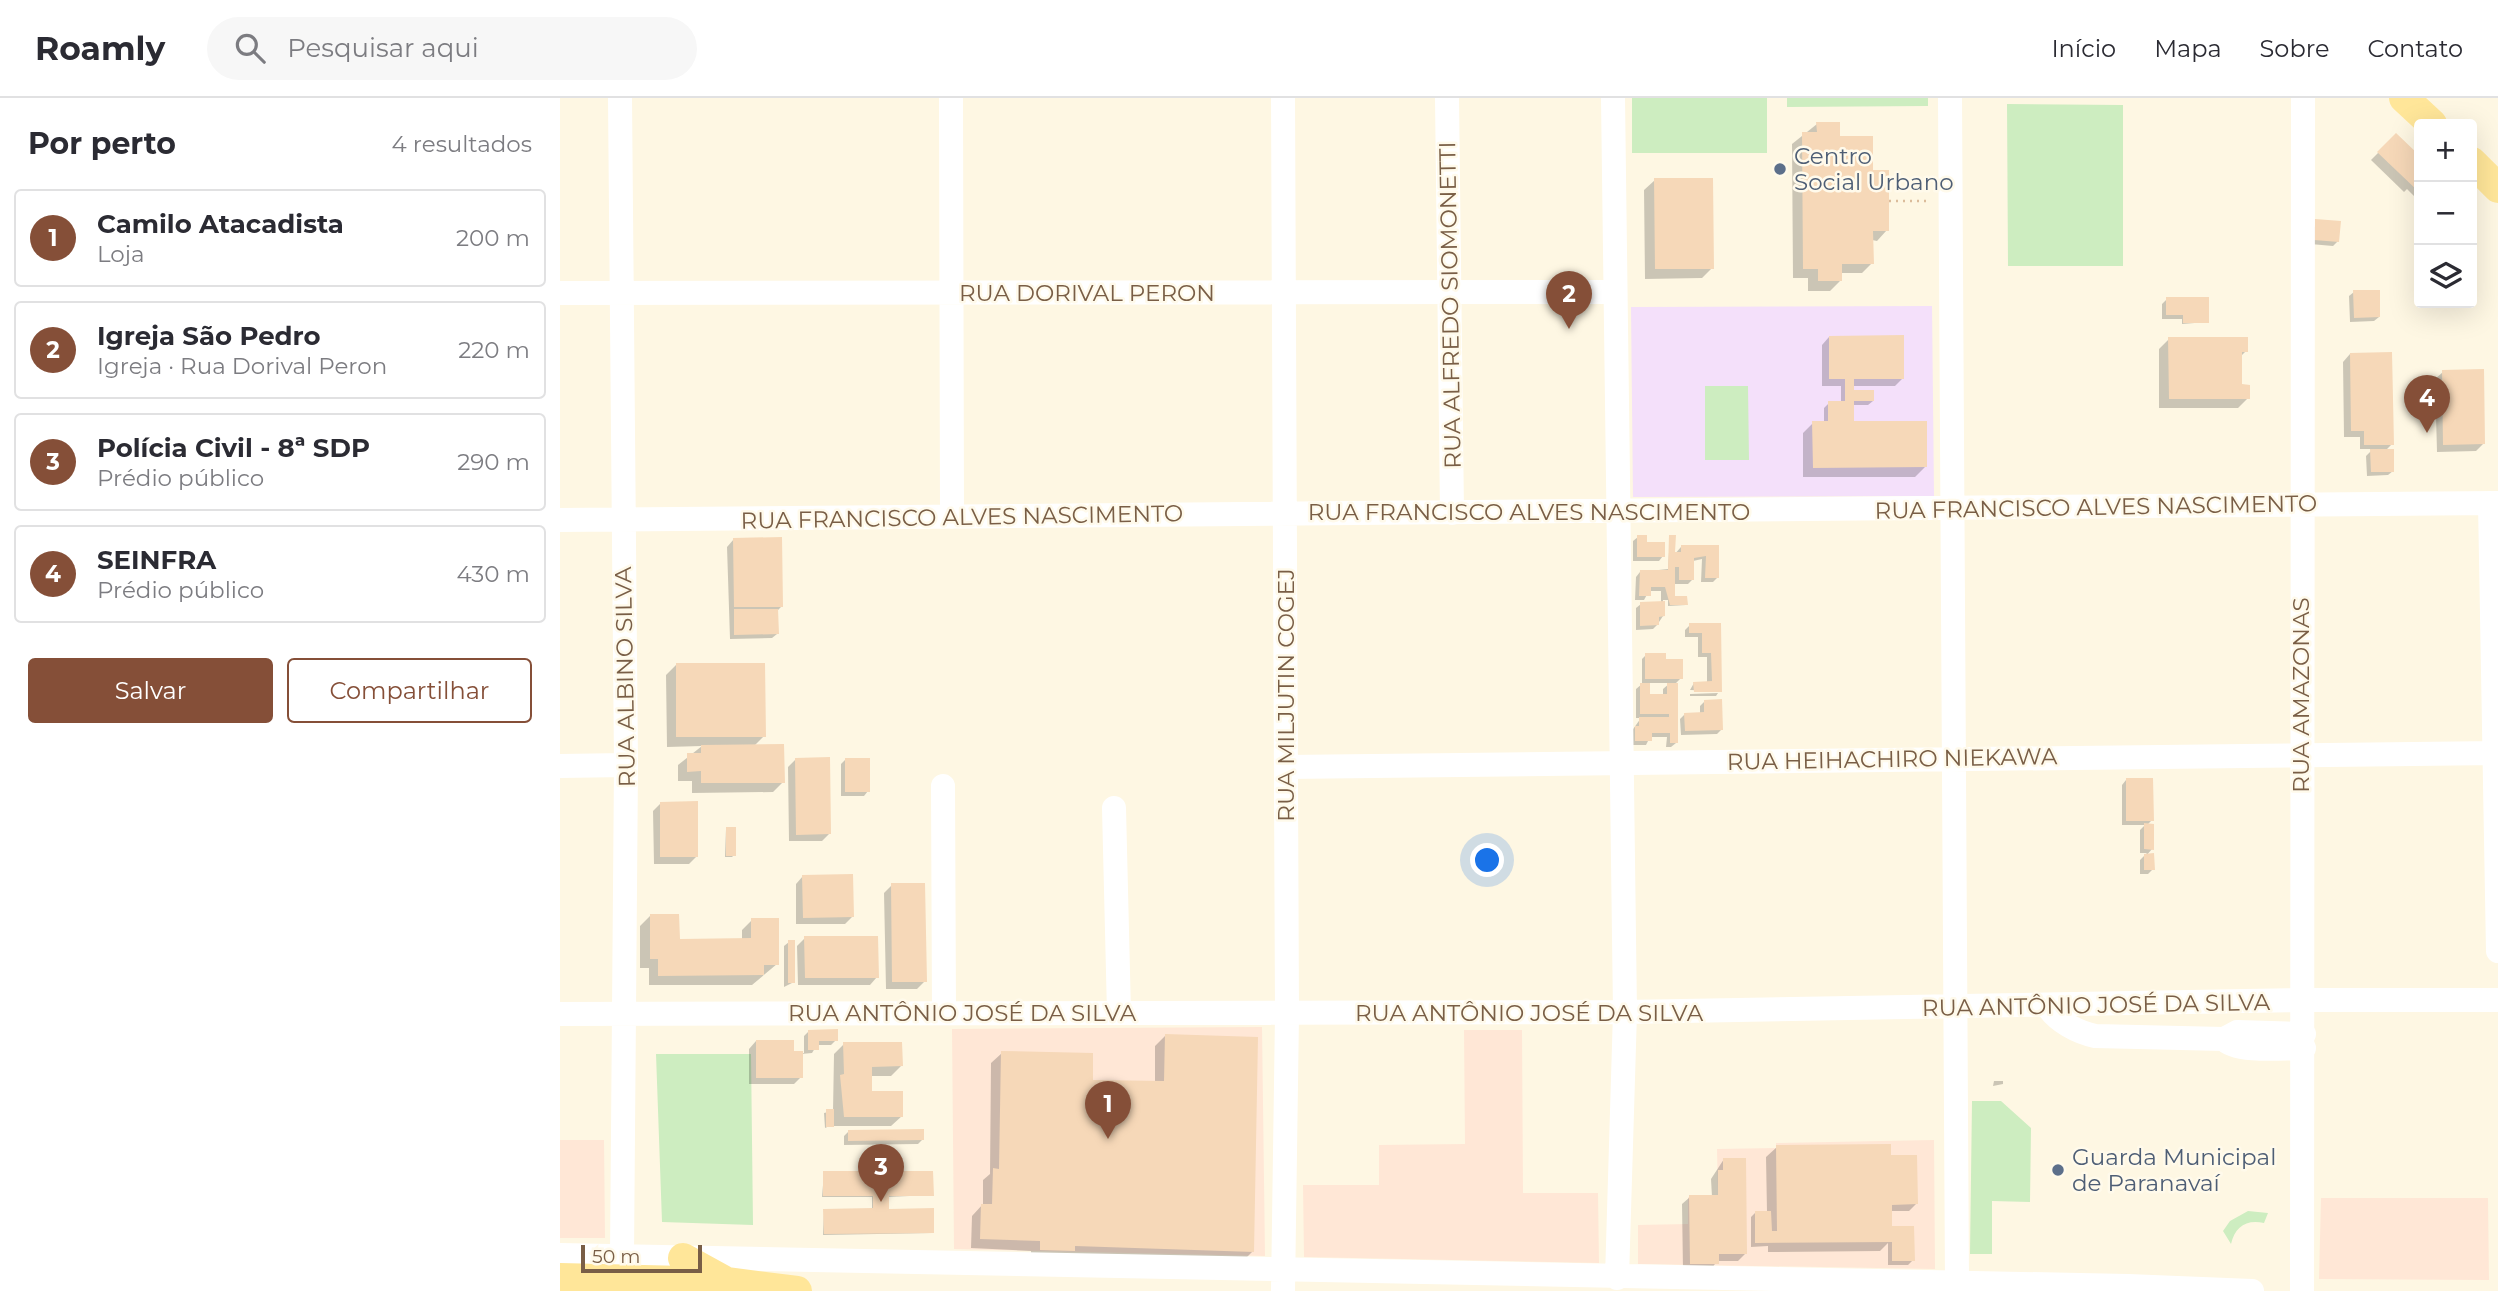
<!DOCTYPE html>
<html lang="pt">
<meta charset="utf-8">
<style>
:root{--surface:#fff;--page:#f7f7f7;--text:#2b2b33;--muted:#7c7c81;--line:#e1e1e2;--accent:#854f38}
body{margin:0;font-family:Montserrat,sans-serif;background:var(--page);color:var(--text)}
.controls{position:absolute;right:21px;top:21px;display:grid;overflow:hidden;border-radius:7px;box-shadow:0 7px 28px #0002}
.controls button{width:63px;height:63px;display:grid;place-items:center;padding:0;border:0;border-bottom:2px solid var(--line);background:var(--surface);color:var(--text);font:35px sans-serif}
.scale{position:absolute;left:21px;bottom:18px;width:121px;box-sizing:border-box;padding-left:7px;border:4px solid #795e46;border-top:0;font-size:19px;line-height:24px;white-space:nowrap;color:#795e46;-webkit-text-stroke:5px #fffaeb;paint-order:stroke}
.you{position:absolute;left:928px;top:763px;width:24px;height:24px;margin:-18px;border:5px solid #fff;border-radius:50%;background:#1a73e8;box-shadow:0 0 0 10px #1a73e833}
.badge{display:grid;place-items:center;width:46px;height:46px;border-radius:50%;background:var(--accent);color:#fff;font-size:23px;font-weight:700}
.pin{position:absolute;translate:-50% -58px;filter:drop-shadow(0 2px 4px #0008)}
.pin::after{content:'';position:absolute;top:37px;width:24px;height:21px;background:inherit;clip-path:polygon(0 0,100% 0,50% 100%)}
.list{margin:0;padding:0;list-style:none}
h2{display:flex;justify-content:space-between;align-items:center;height:91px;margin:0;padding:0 28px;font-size:30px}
h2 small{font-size:23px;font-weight:400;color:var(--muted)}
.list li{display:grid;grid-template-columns:46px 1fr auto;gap:21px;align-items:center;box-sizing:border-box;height:98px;margin:0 14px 14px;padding:0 14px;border:2px solid var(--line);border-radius:7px}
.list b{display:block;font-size:26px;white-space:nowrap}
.list p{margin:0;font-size:23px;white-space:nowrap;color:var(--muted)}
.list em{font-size:23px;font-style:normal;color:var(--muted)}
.actions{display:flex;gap:14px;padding:21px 28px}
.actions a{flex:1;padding:16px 0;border:2px solid var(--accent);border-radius:7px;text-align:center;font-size:24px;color:var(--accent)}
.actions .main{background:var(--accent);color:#fff}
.icon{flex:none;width:38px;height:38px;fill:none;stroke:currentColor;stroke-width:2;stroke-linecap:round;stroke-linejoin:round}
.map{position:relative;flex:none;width:1938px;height:1193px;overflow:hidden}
header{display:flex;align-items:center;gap:42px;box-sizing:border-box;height:98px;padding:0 35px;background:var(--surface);border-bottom:2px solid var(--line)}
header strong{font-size:33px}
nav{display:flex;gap:38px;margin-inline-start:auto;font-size:24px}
.search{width:490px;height:63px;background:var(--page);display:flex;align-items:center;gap:18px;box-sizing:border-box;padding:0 24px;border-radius:38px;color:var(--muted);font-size:26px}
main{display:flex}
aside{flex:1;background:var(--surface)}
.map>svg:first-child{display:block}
</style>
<header>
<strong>Roamly</strong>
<div class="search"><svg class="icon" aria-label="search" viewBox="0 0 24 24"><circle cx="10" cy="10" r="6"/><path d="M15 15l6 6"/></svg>Pesquisar aqui</div>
<nav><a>Início</a><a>Mapa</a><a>Sobre</a><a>Contato</a></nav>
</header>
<main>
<aside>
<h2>Por perto<small>4 resultados</small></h2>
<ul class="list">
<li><span class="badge">1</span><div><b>Camilo Atacadista</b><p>Loja</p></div><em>200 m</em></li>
<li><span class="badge">2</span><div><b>Igreja São Pedro</b><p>Igreja · Rua Dorival Peron</p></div><em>220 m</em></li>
<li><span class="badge">3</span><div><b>Polícia Civil - 8ª SDP</b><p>Prédio público</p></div><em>290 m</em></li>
<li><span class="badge">4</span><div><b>SEINFRA</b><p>Prédio público</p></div><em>430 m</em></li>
</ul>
<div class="actions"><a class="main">Salvar</a><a>Compartilhar</a></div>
</aside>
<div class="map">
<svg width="1938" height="1193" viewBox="0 0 1938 1193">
<rect width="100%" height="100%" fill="#fef7e3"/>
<path fill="#ffe7d6" d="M702 929 705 1158 394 1151 392 931Z
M904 932H962L963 1095H1038L1039 1165 744 1159 743 1087H819V1047L905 1046Z
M0 1042H44L45 1140H0Z
M1374 1042 1375 1171 1078 1166V1127L1128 1126V1099H1158L1157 1051 1216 1050V1045Z
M1761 1100H1928L1929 1182 1759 1181Z"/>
<path fill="#f4e0fa" d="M1372 208 1374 398 1073 399 1071 209Z"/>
<path fill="#cdedc0" d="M1072 0H1207V55H1072Z
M1227 0H1368V8L1227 9Z
M1447 6 1563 7V168H1448Z
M1145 288H1188L1189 362H1145Z
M96 956H191L193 1127 102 1124Z
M1412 1003H1441L1471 1030 1470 1104 1432 1103V1156H1410Z
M1688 1113 1708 1115 1704 1125C1686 1121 1675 1129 1671 1146L1663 1133 1670 1123Z"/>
<path fill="#0003" fill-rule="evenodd" d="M1257 26 1279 40 1311 74 1327 132 1317 143 1312 142V165L1302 175H1280V183L1270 193H1248V180H1233L1232 46Z
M1836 37 1859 60V103L1847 91 1844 94 1811 62Z
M1095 82 1152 170 1142 180 1085 181 1084 92Z
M1751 127 1778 143 1773 148 1750 146Z
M1794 194 1819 219 1814 223 1790 224 1789 198Z
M1607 201 1647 224 1622 226V221H1602V206Z
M1269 239 1343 280 1335 288H1292V294L1313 303 1308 307H1292V325L1365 369 1355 379H1243V335L1253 325H1264V310L1269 305H1281V288H1262V247Z
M1609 241 1686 253 1680 259V288L1688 300 1678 310H1599V251Z
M1790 256 1832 346 1825 353 1833 373 1828 377 1807 378 1806 358 1813 351H1800V339H1784L1783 264Z
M1883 274 1923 346 1916 353 1877 354 1875 281Z
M1110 438 1114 457 1121 449H1158L1157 480 1153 484H1141L1142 461 1133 463 1132 482 1128 486H1114V498L1126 507 1108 508V502H1103V518L1097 527 1093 531 1076 532V510L1081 506 1101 505V493H1089L1084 502H1075L1076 479 1080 474 1108 471Z
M1078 439 1085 446 1103 458 1099 463H1073V443Z
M174 441 221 509 217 513V536L212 540 170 541 167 449Z
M1159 526 1160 593 1130 592 1134 585H1147V559H1138V539H1125V532L1130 527Z
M1086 557 1104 563 1121 580 1116 585V645L1111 649H1106L1107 639H1090L1086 647H1071V634L1081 620H1076V591L1082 586V561ZM1088 585H1110L1103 591V598H1088Z
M116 567 204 638 194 648 223 684 213 694 132 695V683H118V667L142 648 107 649 106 577Z
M1158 595 1156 598H1130V596Z
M1145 603 1161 632 1157 636 1121 637 1120 621 1125 616H1140V608Z
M236 661 269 736 262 743H229L228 669Z
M285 662 308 693 304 698H281V666Z
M1566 682 1592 722 1587 727 1592 751 1586 758 1593 771 1588 776H1580V762L1587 755H1580V732L1585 727H1562V687Z
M101 705 137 758 129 766H94L93 713Z
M166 731 174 757 172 759H165Z
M243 778 292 819 285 826H236V786Z
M332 787 365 883 357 891H326L324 795Z
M90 818 118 842H182V832L192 822 217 866 192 887H89V870H80V828Z
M245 840 317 879 310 887H238L237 848Z
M229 844 234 884 224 889V848Z
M249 933 276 942 271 947H257L252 955 241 956V979L234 986H189V951L196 943 232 955H244V938Z
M605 938 693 1153 682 1164 471 1161V1153L411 1150 412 1118 423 1106V1082L430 1076 431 965 442 955 531 984 595 985V948Z
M284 946 341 968 331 978H310V995L342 1018 331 1028H274V1026L265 1030 264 1015 273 1013 274 956Z
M1434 983H1443V986L1433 988Z
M289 1033 362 1042 358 1046 284 1047V1038Z
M1217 1049 1329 1059 1356 1106 1349 1113H1330V1130L1353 1162 1348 1167H1328V1145L1320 1153 1208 1154V1148L1191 1149V1119L1195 1115 1207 1114 1206 1059Z
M1164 1061 1186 1155 1178 1163H1157L1150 1173H1123L1122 1106 1130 1099H1152L1151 1081Z
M264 1075 372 1097 327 1099V1112L372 1135 263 1137 264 1113 312 1112V1099H262Z"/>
<path fill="#f6d8b8" d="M1256 24H1280V38H1313V72H1329V133H1313L1314 166H1282V183H1258V171H1243L1242 34H1257Z
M1836 35 1859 57V94L1817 54Z
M1094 80H1153L1154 171H1095Z
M1755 121 1781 123 1779 144 1754 142Z
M1793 192H1820V219L1794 220Z
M1606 199H1649V225H1623V217H1606Z
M1344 237V281H1294V292H1314V303H1294V323H1367V369L1253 370 1252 323H1268V303H1285V281H1269V238Z
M1608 239H1688V254H1682V286L1690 287V301H1609Z
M1832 254 1834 347H1804V333H1791L1790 255Z
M1924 271 1925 346 1883 347 1882 272Z
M1810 351H1834V374H1811Z
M1077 437H1087V444H1105V459H1077Z
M1109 437H1116L1115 454H1121V447H1159V480H1145L1146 458 1134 460V482H1119V469H1115V498H1127L1128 507H1110L1105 489H1091V498H1079L1080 472H1108Z
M222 439 223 509H174L173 440Z
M1105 503V518L1099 519V527L1080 528V504Z
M174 511H218L219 536 174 537Z
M1129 525H1161L1162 594H1134L1133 584 1152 583 1151 555H1142V535H1129Z
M1085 555H1106V561H1123V581H1085Z
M116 565H205L206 639H116Z
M1080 585H1090V596H1107V585H1118V645H1110V635H1092V643H1075V628H1079V619H1109V616H1080Z
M1162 601 1163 632 1125 633 1124 615 1144 614V602Z
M224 646 225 685H141V673L127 674V655H141V647Z
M270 659 271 736 236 737 235 660Z
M285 660H310V694H285Z
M1566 680H1593L1594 723H1566Z
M138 703V759H100V704Z
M1584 725 1594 726V752L1584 751Z
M166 729H176V758H166Z
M1594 755 1595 772H1584V756Z
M293 776 294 819 243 820 242 777Z
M331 785H365L367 884H332Z
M90 816H119L120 841 191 840V820H219V867H204V877L98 878V861H90Z
M244 838H318L319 880H245Z
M228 842H235V885H228Z
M278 931V943H259V952H248V932Z
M605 936 698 939 694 1154 515 1148V1153L480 1152V1143L420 1141 421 1106H432L433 1070 439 1071 441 953 533 955V982L604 983Z
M196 942H234V953H243V980H196Z
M283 944H342L343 968 312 969V993H343V1019H284L280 977 284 976Z
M266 1011H274V1029H266Z
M364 1031V1042L288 1043V1032Z
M1331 1046V1057H1357L1358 1106 1332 1107V1128H1354L1355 1163H1332V1144L1195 1145V1113H1211L1212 1133H1217L1216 1047Z
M1163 1060H1186L1187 1156H1159V1166H1130L1129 1097H1158V1072H1163Z
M263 1073H373L374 1098H329V1111L374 1110V1135L264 1136 263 1111 313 1110V1098H263Z"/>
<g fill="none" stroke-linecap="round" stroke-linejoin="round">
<path stroke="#dbbc9b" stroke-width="2.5" stroke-dasharray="2 5" stroke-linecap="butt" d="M1329 103H1370"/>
<path stroke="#fff" stroke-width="24" d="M60 0 66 667 62 1158
M391 0 392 419
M723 0 727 916 723 1193
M887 0 892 415
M1053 0 1065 914 1057 1180
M1390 0 1397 1184 1403 1193
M0 195 1054 194
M1930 405 1938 853
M0 422 1938 405
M0 668 66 667
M726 669 1938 655
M383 688 384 914
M554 710 559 915
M1487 908C1498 924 1517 934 1535 938L1664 941
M0 916 1065 914 1743 902H1938
M1744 936 1677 934 1664 941C1675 955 1726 950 1744 950
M0 1157 1568 1188 1692 1193
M1742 1193 1743 0"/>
<path stroke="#ffe699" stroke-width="30" d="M1844 0 1872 26
M1912 64 1938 90
M123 1160 163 1182
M0 1180 166 1184 237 1193"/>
</g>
<g fill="#5c6f8a" stroke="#fffaeb" stroke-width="2.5">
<circle cx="1220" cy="71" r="7"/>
<circle cx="1498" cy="1072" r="7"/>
</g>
<g text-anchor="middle" stroke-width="5" stroke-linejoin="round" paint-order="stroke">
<g font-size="23" fill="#4e5e75" stroke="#fffaeb" text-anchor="start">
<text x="1234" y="66">Centro<tspan x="1234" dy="26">Social Urbano</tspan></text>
<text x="1512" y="1067">Guarda Municipal<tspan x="1512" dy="26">de Paranavaí</tspan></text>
</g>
<g font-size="23" fill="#795e46" stroke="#fffaeb">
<text x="527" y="203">RUA DORIVAL PERON</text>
<text transform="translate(890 207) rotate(-91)" y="8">RUA ALFREDO SIOMONETTI</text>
<text transform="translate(1536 409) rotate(-1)" y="8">RUA FRANCISCO ALVES NASCIMENTO</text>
<text x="969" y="422">RUA FRANCISCO ALVES NASCIMENTO</text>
<text transform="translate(402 419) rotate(-1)" y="8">RUA FRANCISCO ALVES NASCIMENTO</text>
<text transform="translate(65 579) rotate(-91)" y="8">RUA ALBINO SILVA</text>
<text transform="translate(726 597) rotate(-90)" y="8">RUA MILJUTIN COGEJ</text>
<text transform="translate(1741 597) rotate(-90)" y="8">RUA AMAZONAS</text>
<text transform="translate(1332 661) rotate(-1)" y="8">RUA HEIHACHIRO NIEKAWA</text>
<text transform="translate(1536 907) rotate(-1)" y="8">RUA ANTÔNIO JOSÉ DA SILVA</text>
<text x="402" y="923">RUA ANTÔNIO JOSÉ DA SILVA</text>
<text x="969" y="923">RUA ANTÔNIO JOSÉ DA SILVA</text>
</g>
</g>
</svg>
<div class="controls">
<button>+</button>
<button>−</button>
<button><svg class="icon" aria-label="layers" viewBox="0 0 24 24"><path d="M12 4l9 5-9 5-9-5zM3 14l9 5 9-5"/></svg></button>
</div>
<div class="scale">50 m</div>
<div class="you"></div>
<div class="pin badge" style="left:548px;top:1041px">1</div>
<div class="pin badge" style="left:1009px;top:231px">2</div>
<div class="pin badge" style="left:321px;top:1104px">3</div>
<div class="pin badge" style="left:1867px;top:335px">4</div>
</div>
</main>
